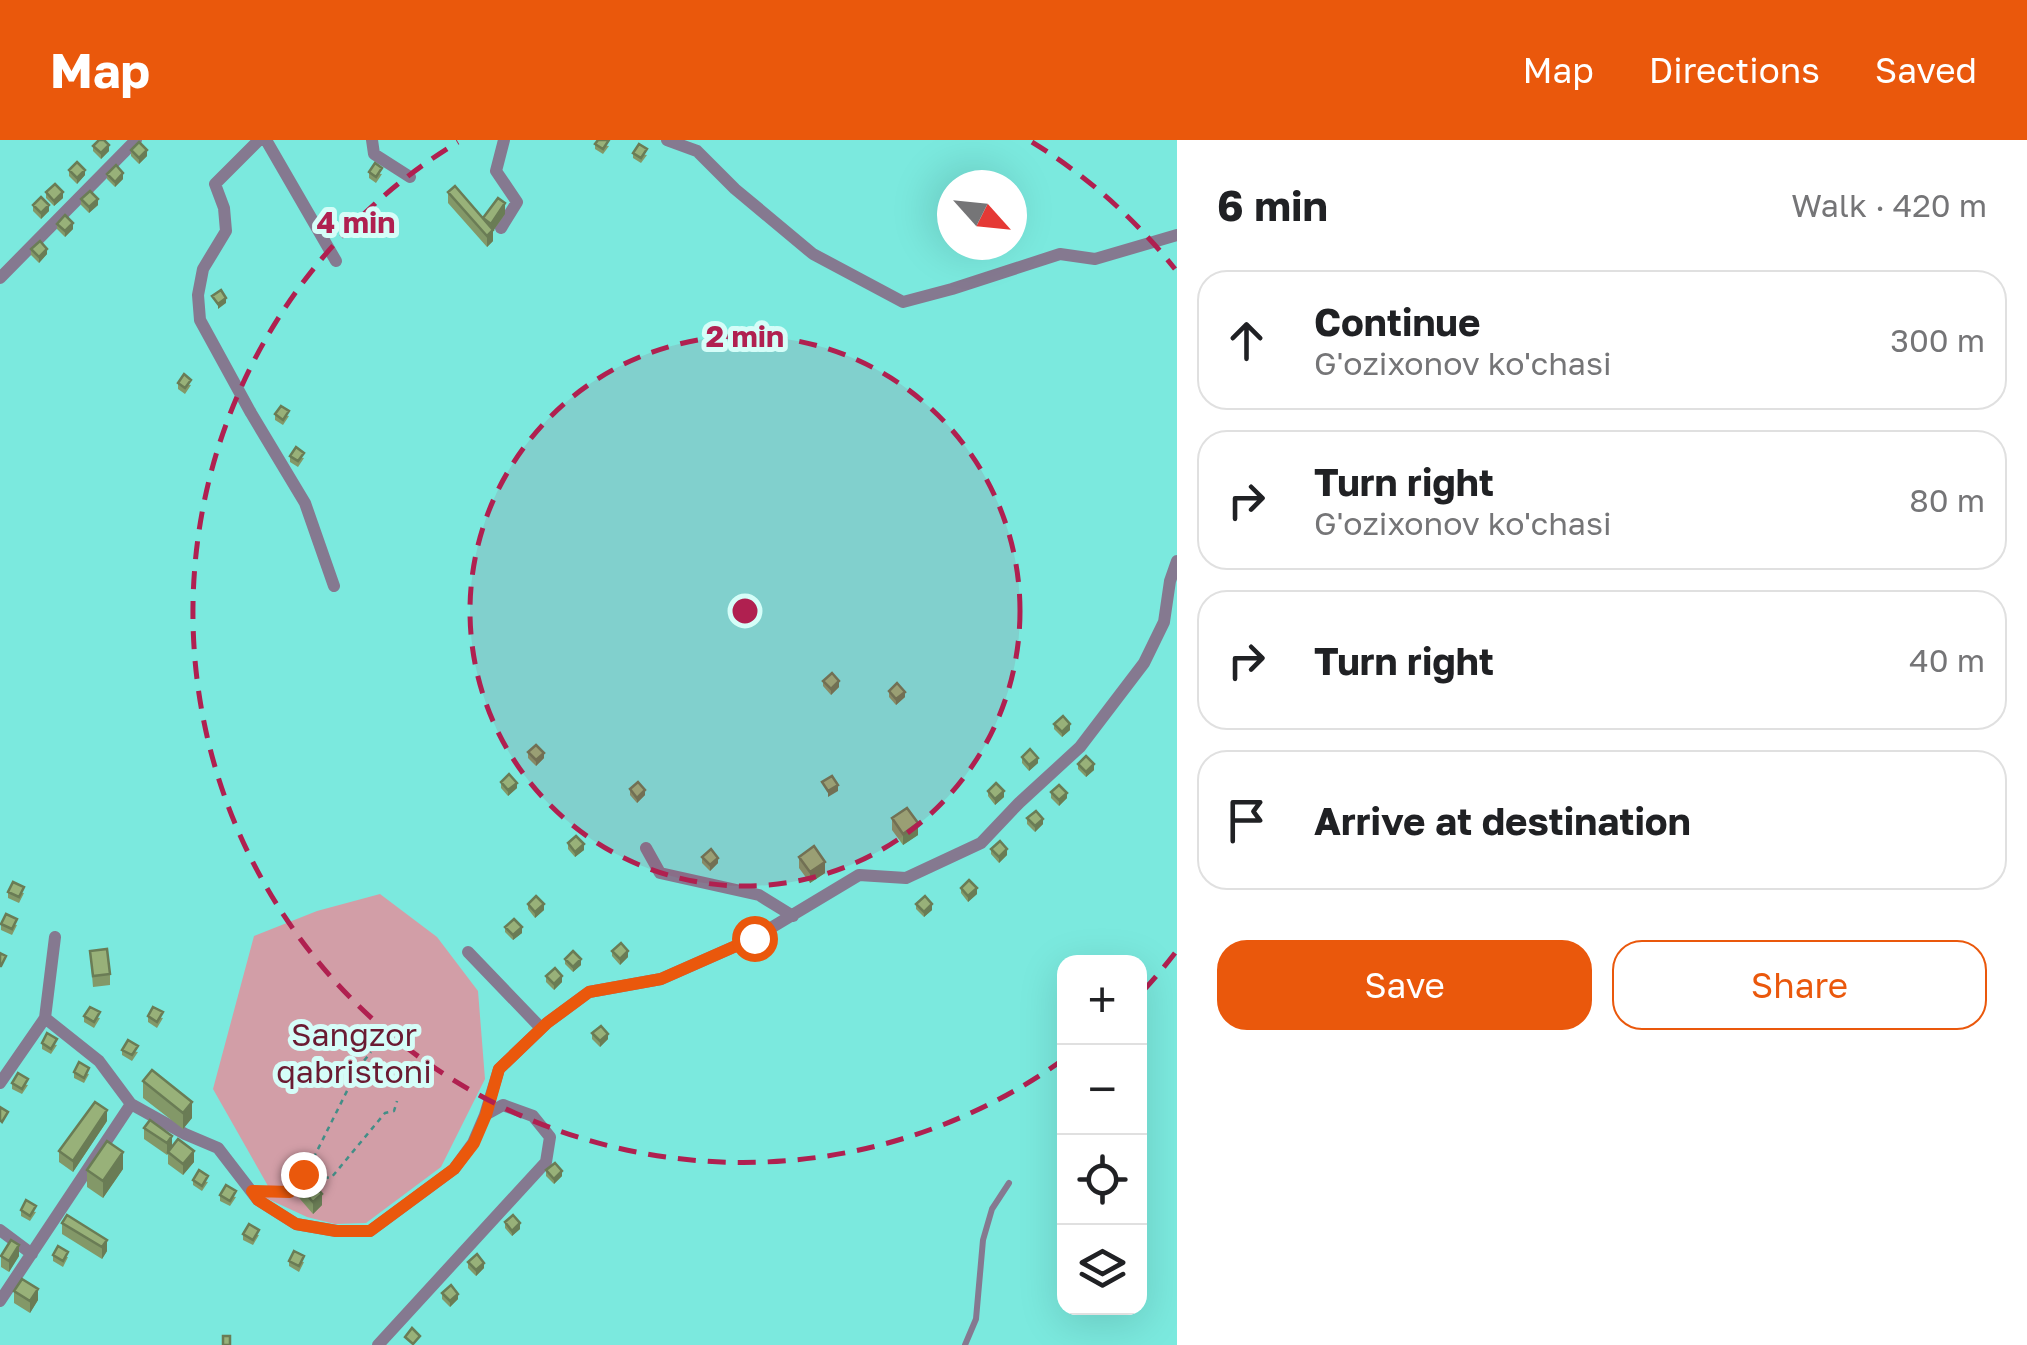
<!DOCTYPE html>
<meta charset="utf-8">
<style>
:root{--surface:#fff;--page:#f6f6f6;--text:#202124;--muted:#757577;--line:#e0e0e0;--accent:#ea580c}
body{margin:0;font-family:"Golos Text",sans-serif;background:var(--page);color:var(--text)}
.controls{position:absolute;right:30px;bottom:30px;display:grid;overflow:hidden;border-radius:20px;box-shadow:0 10px 40px #0002}
.controls button{width:90px;height:90px;display:grid;place-items:center;padding:0;border:0;border-bottom:2px solid var(--line);background:var(--surface);color:var(--text);font:50px sans-serif}
.compass{position:absolute;left:937px;top:30px;width:90px;height:90px;border-radius:50%;background:var(--surface);box-shadow:0 10px 40px #0002;rotate:117deg}
.stop{position:absolute;width:30px;height:30px;margin:-22px;border:8px solid #ea580c;border-radius:50%;background:#fff}
.stop.end{background:#ea580c;border-color:#fff;box-shadow:0 2px 10px #0008}
.list{margin:0;padding:0;list-style:none}
h2{display:flex;justify-content:space-between;align-items:center;height:130px;margin:0;padding:0 40px;font-size:42px}
h2 small{font-size:32px;font-weight:400;color:var(--muted)}
.list li{display:grid;grid-template-columns:65px 1fr auto;gap:30px;align-items:center;box-sizing:border-box;height:140px;margin:0 20px 20px;padding:0 20px;border:2px solid var(--line);border-radius:30px}
.list b{display:block;font-size:38px;white-space:nowrap}
.list p{margin:0;font-size:32px;white-space:nowrap;color:var(--muted)}
.list em{font-size:32px;font-style:normal;color:var(--muted)}
.actions{display:flex;gap:20px;padding:30px 40px}
.actions a{flex:1;padding:22px 0;border:2px solid var(--accent);border-radius:30px;text-align:center;font-size:35px;color:var(--accent)}
.actions .main{background:var(--accent);color:#fff}
.icon{flex:none;width:55px;height:55px;fill:none;stroke:currentColor;stroke-width:2;stroke-linecap:round;stroke-linejoin:round}
.map{position:relative;flex:none;width:1177px;height:1205px;overflow:hidden}
header{display:flex;align-items:center;gap:60px;box-sizing:border-box;height:140px;padding:0 50px;background:var(--accent);color:#fff}
header strong{font-size:48px}
nav{display:flex;gap:55px;margin-inline-start:auto;font-size:35px}
main{display:flex}
aside{flex:1;background:var(--surface)}
.map>svg:first-child{display:block}
</style>
<header>
<strong>Map</strong>
<nav><a>Map</a><a>Directions</a><a>Saved</a></nav>
</header>
<main>
<div class="map">
<svg width="1177" height="1205" viewBox="0 0 1177 1205">
<rect width="100%" height="100%" fill="#7be9de"/>
<path fill="#d29ea7" d="M380 754 437 797 478 851 485 939 441 1027 366 1083 335 1084 307 1077 266 1058 268 1046 213 949 254 796 317 771Z"/>
<g fill="none" stroke-linecap="round" stroke-linejoin="round">
<path stroke="#438e87" stroke-width="2.5" stroke-dasharray="5 5" stroke-linecap="butt" d="M303 1035 311 1023 359 927 371 912
M304 1035 331 1038 385 973 394 971 397 961"/>
<path stroke="#857990" stroke-width="6" d="M252 1051 290 1052
M965 1205 976 1179 983 1100 992 1069 1009 1043"/>
<path stroke="#857990" stroke-width="12" d="M259 0 215 44 224 68 226 91 203 129 198 155 200 180 251 273 305 363 334 446
M266 0 336 121
M372 0 374 14 410 37
M667 0 697 11 735 49 813 114 903 162 952 149 1060 114 1095 119 1177 95
M501 88 517 62 496 31 504 0
M0 138 136 0
M646 708 660 733 759 755 793 776
M468 812 541 888
M0 943 45 878
M131 964 185 994 218 1008 258 1060 296 1084 337 1091H370L454 1029 473 1003 485 975 499 929 547 883 589 852 661 839 754 798 859 735 906 738 981 703 1019 663 1080 607 1144 523 1164 482 1170 441 1177 421
M0 1090 32 1114
M0 1161 131 964 99 921 45 878 55 797
M378 1205 546 1022 550 997 533 976 503 965 485 975"/>
</g>
<path fill="#839868" d="M595 4 609 6 603 14 595 9Z
M93 6 109 11 101 19 93 11Z
M131 10 147 16 139 24 131 16Z
M633 13 647 15 641 23 633 18Z
M69 30 85 35 77 44 69 36Z
M369 32 382 34 376 43 369 38Z
M107 34 123 39 115 47 107 39Z
M46 52 63 58 54 66 46 58Z
M448 52 483 79 505 74 493 91V101L487 107 448 63Z
M81 59 98 65 89 73 81 65Z
M33 65 49 71 41 79 33 71Z
M57 84 73 89 65 97 57 89Z
M31 109 47 114 39 123 31 115Z
M178 243 191 245 185 254 178 249Z
M275 274 289 276 283 285 275 280Z
M290 316 304 318 298 327 290 322Z
M823 541 839 547 831 555 823 546Z
M889 551 905 557 896 565 889 557Z
M1054 584 1070 590 1062 597 1054 589Z
M528 612 544 618 536 626 528 618Z
M1022 617 1038 623 1029 631 1022 623Z
M1078 624 1094 630 1086 637 1078 629Z
M501 642 517 648 508 656 501 648Z
M630 649 645 655 637 663 630 655Z
M988 651 1004 657 995 665 988 656Z
M1051 652 1067 658 1059 666 1051 658Z
M892 678 918 695 903 705 892 690Z
M1027 678 1043 684 1035 692 1027 684Z
M568 703 584 710 575 717 568 709Z
M991 709 1007 715 999 723 991 714Z
M702 717 718 723 710 731 702 723Z
M799 717 825 733 810 743 799 728Z
M961 748 977 754 968 762 961 753Z
M8 752 24 753 19 763 8 758Z
M528 764 544 770 535 778 528 769Z
M916 764 932 770 924 777 916 769Z
M1 784 17 785 12 795 1 790Z
M505 787 522 793 513 800 505 792Z
M90 811 110 834V845L93 847Z
M612 811 628 817 620 825 612 816Z
M565 819 581 825 573 832 565 824Z
M546 836 562 842 554 850 546 842Z
M84 876 100 878 94 888 84 882Z
M148 876 163 878 157 888 148 882Z
M592 893 608 899 600 907 592 899Z
M42 903 57 905 51 914 42 909Z
M122 910 138 912 132 921 122 915Z
M74 932 89 934 84 943 74 938Z
M143 941 192 978 183 989 143 958Z
M12 943 28 945 22 954 12 949Z
M107 981 73 1032 59 1022V1011Z
M144 988 194 1022 183 1035 168 1024V1013L167 1015 144 999Z
M123 1029 103 1058 87 1047V1030Z
M546 1030 562 1036 554 1044 546 1036Z
M193 1040 208 1042 202 1051 193 1045Z
M294 1041 322 1065 313 1074 294 1052Z
M220 1055 236 1057 230 1066 220 1061Z
M21 1070 36 1072 30 1081 21 1076Z
M505 1082 520 1089 512 1096 505 1088Z
M62 1083 107 1111 102 1119 62 1094Z
M243 1094 259 1095 253 1105 243 1100Z
M53 1115 68 1117 63 1127 53 1121Z
M1 1116H19L9 1132 1 1127Z
M289 1121 304 1122 299 1132 289 1126Z
M468 1122 484 1128 476 1136 468 1128Z
M14 1151 38 1160 30 1173 14 1163Z
M442 1153 458 1159 450 1167 442 1159Z"/>
<path fill="#6a7c55" d="M109 5V11L101 19V13Z
M147 10V16L139 24V18Z
M85 30V35L77 44V38Z
M123 33V39L115 47V42Z
M63 52V58L54 66V61Z
M98 59V65L89 73V67Z
M505 63V74L493 91V101L487 107V96L491 92V84Z
M49 65V71L41 79V73Z
M73 83V89L65 97V91Z
M47 109V114L39 123V117Z
M226 158V163L218 169V164Z
M839 541V547L831 555V549Z
M905 552V557L896 565V559Z
M1070 584V590L1062 597V592Z
M544 613V618L536 626V620Z
M1038 618V623L1029 631V625Z
M1094 624V630L1086 637V632Z
M517 643V648L508 656V650Z
M838 645V651L828 657V651Z
M645 650V655L637 663V658Z
M1004 651V657L995 665V659Z
M1067 653V658L1059 666V660Z
M1043 679V684L1035 692V686Z
M918 683V695L903 705V694Z
M584 704V710L575 717V712Z
M1007 709V715L999 723V717Z
M718 718V723L710 731V725Z
M825 722V733L810 743V732Z
M977 748V754L968 762V756Z
M544 764V770L535 778V772Z
M932 764V770L924 777V772Z
M522 787V793L513 800V795Z
M628 811V817L620 825V819Z
M581 819V825L573 832V827Z
M562 836V842L554 850V844Z
M608 894V899L600 907V901Z
M192 962V978L183 989V973Z
M107 970V981L73 1032V1021Z
M172 996V1007L167 1015V1003Z
M194 1011V1022L183 1035V1024Z
M123 1012V1029L103 1058V1041Z
M562 1031V1036L554 1044V1039Z
M322 1054V1065L313 1074V1062Z
M520 1083V1089L512 1096V1091Z
M107 1100V1111L102 1119V1107Z
M19 1105V1116L9 1132V1121Z
M484 1123V1128L476 1136V1130Z
M38 1149V1160L30 1173V1161Z
M458 1154V1159L450 1167V1161Z"/>
<path fill="#98b179" stroke="#6a7c55" stroke-width="2.5" d="M99 0H104L109 5 101 13 93 6Z
M598 0H609L603 9 595 4Z
M139 2 147 10 139 18 131 10Z
M639 4 647 9 641 18 633 13Z
M77 22 85 30 77 38 69 30Z
M375 23 382 28 376 37 369 32Z
M116 25 123 33 115 42 107 34Z
M55 44 63 52 54 61 46 52Z
M455 46 493 90 487 96 448 52Z
M90 51 98 59 89 67 81 59Z
M41 57 49 65 41 73 33 65Z
M498 58 505 63 491 84 483 78Z
M65 75 73 83 65 91 57 84Z
M40 101 47 109 39 117 31 109Z
M221 150 226 158 218 164 212 156Z
M184 234 191 240 185 248 178 243Z
M281 266 289 271 283 280 275 274Z
M296 307 304 313 298 321 290 316Z
M832 533 839 541 831 549 823 541Z
M897 543 905 552 896 559 889 551Z
M1063 576 1070 584 1062 592 1054 584Z
M536 605 544 613 536 620 528 612Z
M1030 609 1038 618 1029 625 1022 617Z
M1086 616 1094 624 1086 632 1078 624Z
M509 634 517 643 508 650 501 642Z
M832 636 838 645 828 651 822 642Z
M638 642 645 650 637 658 630 649Z
M996 643 1004 651 995 659 988 651Z
M1059 645 1067 653 1059 660 1051 652Z
M907 668 918 683 903 694 892 678Z
M1036 671 1043 679 1035 686 1027 678Z
M576 696 584 704 575 712 568 703Z
M1000 701 1007 709 999 717 991 709Z
M814 706 825 722 810 732 799 717Z
M711 709 718 718 710 725 702 717Z
M969 740 977 748 968 756 961 748Z
M13 742 24 747 19 757 8 752Z
M536 756 544 764 535 772 528 764Z
M925 756 932 764 924 772 916 764Z
M6 774 17 779 12 789 1 784Z
M514 779 522 787 513 795 505 787Z
M621 803 628 811 620 819 612 811Z
M107 809 110 834 93 836 90 811Z
M573 811 581 819 573 827 565 819Z
M0 813 6 816 1 826H0Z
M555 828 562 836 554 844 546 836Z
M90 867 100 872 94 882 84 876Z
M153 867 163 872 157 882 148 876Z
M601 886 608 894 600 901 592 893Z
M47 893 57 899 51 909 42 903Z
M128 900 138 906 132 915 122 910Z
M79 922 89 928 84 938 74 932Z
M152 930 192 962 183 973 143 941Z
M18 933 28 939 22 949 12 943Z
M95 962 107 970 73 1021 59 1011Z
M0 967 8 972 2 982 0 980Z
M150 980 172 996 167 1003 144 988Z
M178 999 194 1011 183 1024 168 1012Z
M107 1001 123 1012 103 1041 87 1030Z
M555 1023 562 1031 554 1039 546 1030Z
M199 1030 208 1036 202 1046 193 1040Z
M304 1033 322 1054 313 1062 294 1041Z
M226 1045 236 1051 230 1061 220 1055Z
M26 1060 36 1066 30 1076 21 1070Z
M67 1075 107 1100 102 1107 62 1083Z
M513 1075 520 1083 512 1091 505 1082Z
M249 1084 259 1090 253 1100 243 1094Z
M11 1100 19 1105 9 1121 1 1116Z
M58 1106 68 1112 63 1121 53 1115Z
M294 1111 304 1116 299 1126 289 1121Z
M477 1114 484 1123 476 1130 468 1122Z
M22 1139 38 1149 30 1161 14 1151Z
M451 1145 458 1154 450 1161 442 1153Z
M412 1188 420 1196 413 1204 405 1197Z
M223 1196H230V1205H223Z"/>
<g fill="none" stroke-linecap="round" stroke-linejoin="round">
<path stroke="#ea580c" stroke-width="12" d="M303 1034 290 1052 252 1051 258 1060 296 1084 336 1091H370L454 1029 474 1003 486 975 499 929 547 883 589 852 661 839 754 798"/>
</g>
<circle cx="745" cy="471" r="275" fill="#b02050" fill-opacity=".12"/>
<g fill="none" stroke="#b02050" stroke-width="5" stroke-dasharray="18 12">
<circle cx="745" cy="471" r="275"/>
<path d="M1175 813A550 550 0 0 1 1141 853M1064 919A550 550 0 1 1 458 2M1032 2A550 550 0 0 1 1175 129"/>
</g>
<g text-anchor="middle" stroke-width="10" stroke-linejoin="round" paint-order="stroke">
<g font-size="32" fill="#6a1b32" stroke="#d5fdf8">
<text x="354" y="906">Sangzor<tspan x="354" dy="37">qabristoni</tspan></text>
</g>
</g>
<circle cx="745" cy="471" r="15" fill="#b02050" stroke="#d5fdf8" stroke-width="5"/>
<g font-size="30" text-anchor="middle" font-weight="bold" fill="#b02050" stroke="#d5fdf8" stroke-width="10" stroke-linejoin="round" paint-order="stroke">
<text x="356" y="93">4 min</text>
<text x="745" y="207">2 min</text>
</g>
</svg>
<div class="controls">
<button>+</button>
<button>−</button>
<button><svg class="icon" aria-label="locate" viewBox="0 0 24 24"><circle cx="12" cy="12" r="6"/><path d="M12 2v4M12 18v4M2 12h4M18 12h4"/></svg></button>
<button><svg class="icon" aria-label="layers" viewBox="0 0 24 24"><path d="M12 4l9 5-9 5-9-5zM3 14l9 5 9-5"/></svg></button>
</div>
<svg class="compass" viewBox="-18 -18 36 36"><path d="M0-13l5 13h-10z" fill="#e53935"/><path d="M0 13l5-13h-10z" fill="#757577"/></svg>
<div class="stop" style="left:754px;top:798px"></div>
<div class="stop end" style="left:303px;top:1034px"></div>
</div>
<aside>
<h2>6 min<small>Walk · 420 m</small></h2>
<ul class="list">
<li><svg class="icon" aria-label="ahead" viewBox="0 0 24 24"><path d="M12 20V5M6 11l6-6 6 6"/></svg><div><b>Continue</b><p>G'ozixonov ko'chasi</p></div><em>300 m</em></li>
<li><svg class="icon" aria-label="right" viewBox="0 0 24 24"><path d="M7 20v-9h11M14 6l5 5-5 5"/></svg><div><b>Turn right</b><p>G'ozixonov ko'chasi</p></div><em>80 m</em></li>
<li><svg class="icon" aria-label="right" viewBox="0 0 24 24"><path d="M7 20v-9h11M14 6l5 5-5 5"/></svg><div><b>Turn right</b></div><em>40 m</em></li>
<li><svg class="icon" aria-label="arrive" viewBox="0 0 24 24"><path d="M6 21V4h12l-3 4 3 4H6"/></svg><div><b>Arrive at destination</b></div></li>
</ul>
<div class="actions"><a class="main">Save</a><a>Share</a></div>
</aside>
</main>
